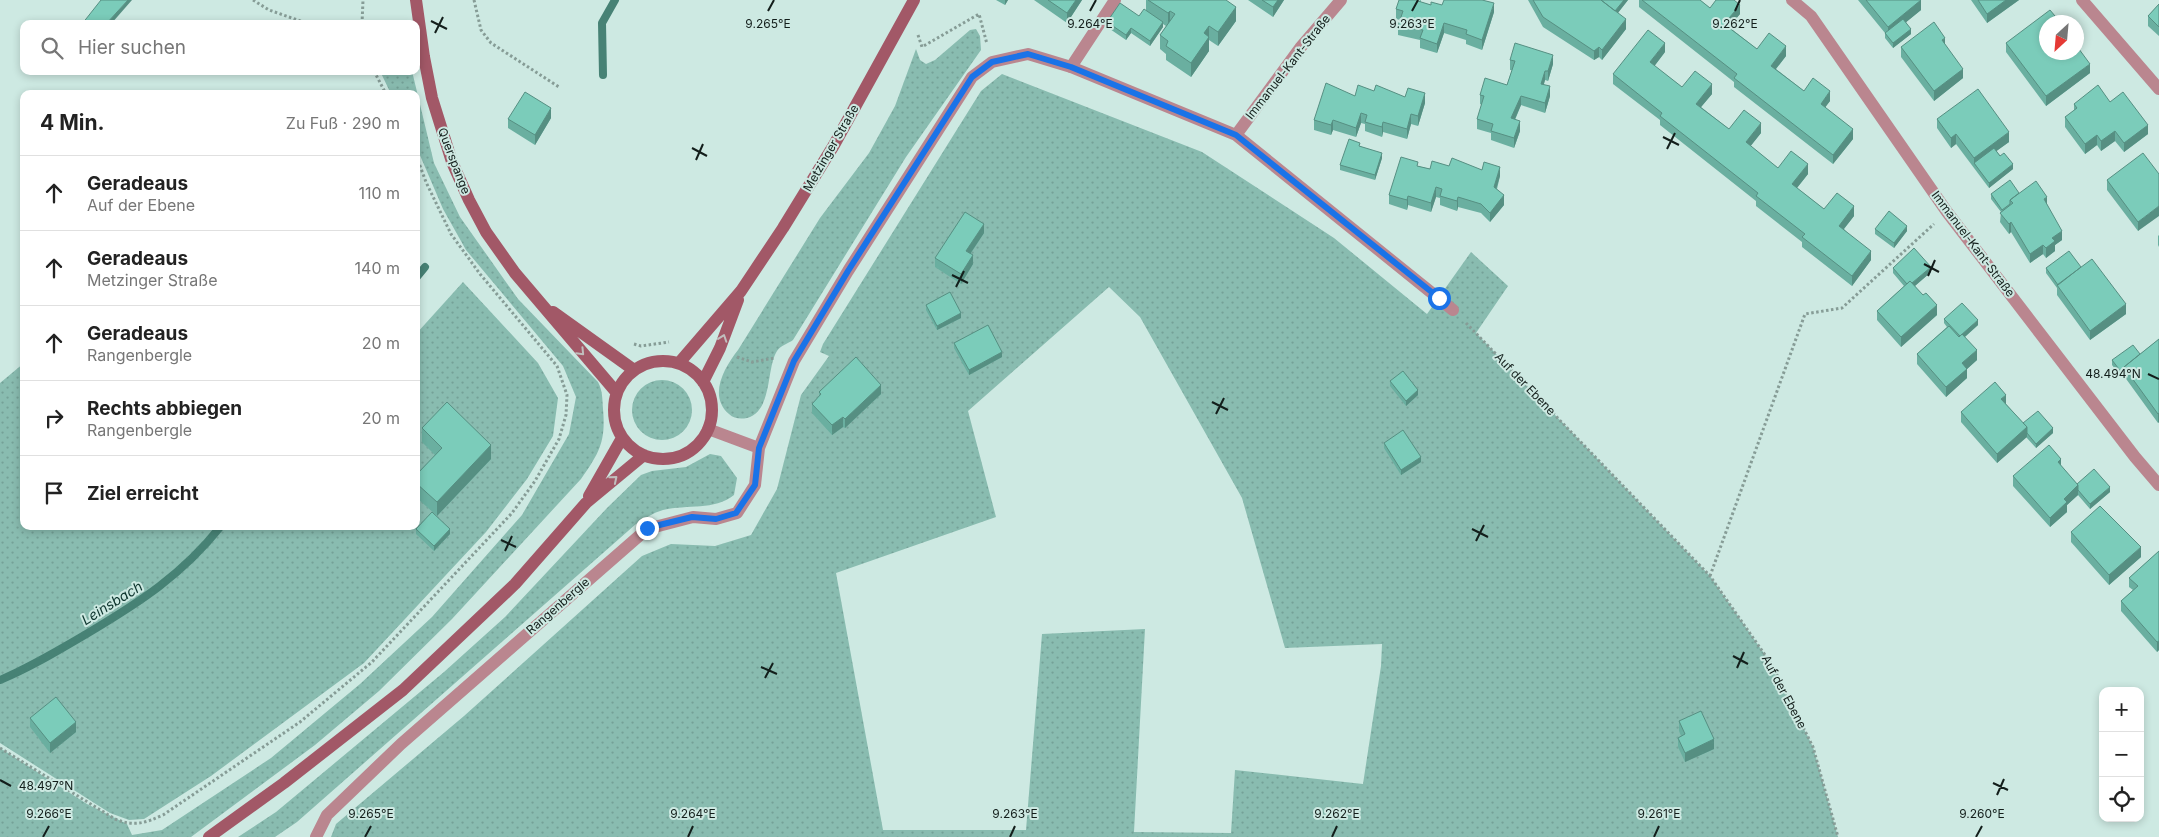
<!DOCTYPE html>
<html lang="de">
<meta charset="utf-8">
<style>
:root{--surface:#fff;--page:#f6f6f6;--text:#222;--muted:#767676;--line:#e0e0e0}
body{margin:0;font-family:Inter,sans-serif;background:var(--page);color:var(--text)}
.controls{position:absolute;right:15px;bottom:15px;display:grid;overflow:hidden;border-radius:10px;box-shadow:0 2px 8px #0003}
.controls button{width:45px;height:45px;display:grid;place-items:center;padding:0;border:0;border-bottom:1px solid var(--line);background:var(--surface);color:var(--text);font:25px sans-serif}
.compass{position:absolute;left:2039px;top:15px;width:45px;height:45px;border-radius:50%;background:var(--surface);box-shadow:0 2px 8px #0003;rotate:206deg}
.stop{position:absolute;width:15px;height:15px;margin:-11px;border:4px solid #1a73e8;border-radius:50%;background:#fff}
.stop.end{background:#1a73e8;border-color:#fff;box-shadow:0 1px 5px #0008}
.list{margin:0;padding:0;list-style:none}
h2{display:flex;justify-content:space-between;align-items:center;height:65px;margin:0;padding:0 20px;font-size:21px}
h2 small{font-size:16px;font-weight:400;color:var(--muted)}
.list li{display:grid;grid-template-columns:32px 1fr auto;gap:15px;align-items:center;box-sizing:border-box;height:75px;padding:0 20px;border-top:1px solid var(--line)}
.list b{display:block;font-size:19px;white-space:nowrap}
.list p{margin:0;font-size:16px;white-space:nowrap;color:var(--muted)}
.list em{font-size:16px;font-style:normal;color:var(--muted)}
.icon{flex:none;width:28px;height:28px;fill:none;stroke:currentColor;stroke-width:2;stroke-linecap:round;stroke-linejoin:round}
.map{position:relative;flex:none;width:2159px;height:837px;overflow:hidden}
.search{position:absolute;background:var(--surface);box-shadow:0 2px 8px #0003;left:20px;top:20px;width:400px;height:55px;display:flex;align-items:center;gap:12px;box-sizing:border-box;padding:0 18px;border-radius:10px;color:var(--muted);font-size:19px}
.panel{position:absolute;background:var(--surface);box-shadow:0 2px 8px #0003;left:20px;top:90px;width:400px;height:440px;border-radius:10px}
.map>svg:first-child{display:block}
</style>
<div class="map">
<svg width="2159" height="837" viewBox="0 0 2159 837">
<defs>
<pattern id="green-dots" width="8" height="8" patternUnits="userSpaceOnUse" patternTransform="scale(1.25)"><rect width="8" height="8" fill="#89bcb0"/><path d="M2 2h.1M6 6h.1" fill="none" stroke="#75a197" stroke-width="1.8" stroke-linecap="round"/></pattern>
</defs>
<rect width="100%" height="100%" fill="#cde9e2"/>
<path fill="url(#green-dots)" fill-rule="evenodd" d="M976 29 980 36 981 50 906 157 793 340C789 343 780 346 777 351 766 368 773 411 747 418 741 419 734 419 729 414 708 396 724 368 738 350L820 218 869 153 895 106 916 49 920 60 926 64 935 60 970 30Z
M380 71H412L434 163 460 217 518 299 598 382C603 392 602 398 603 409 606 442 599 453 581 479L452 619 379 691 315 745 191 837H0V748L87 804 127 824 132 835 162 830 271 758 360 684 432 617 522 515 569 434 576 397 563 366 466 250 443 209 416 146V94H391Z
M1002 74 1202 152 1334 238 1427 314 1471 252 1508 286 1476 333 1710 576 1772 665 1813 747 1838 837H331L336 824 464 716 642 556 671 544 715 546 751 535 777 489 801 395 829 356 820 352 823 344 981 91ZM1109 287 1140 317 1242 498 1285 648 1382 644 1381 666 1363 784 1235 770 1231 833 1134 832 1145 629 1042 634 1026 830H883L836 573 996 517 968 411Z
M463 282 538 363 558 398 553 436 527 479 486 532 364 663 211 776 144 819 129 820 110 813 0 743V383L24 363V526H416V334Z
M632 410a30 30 0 1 1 60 0a30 30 0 1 1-60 0Z
M710 454 721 456 737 478 734 495C714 511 688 504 663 510 653 513 645 518 636 524L297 822 275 837H238L276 812 444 672 505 617 607 508 641 475 652 471 686 467Z"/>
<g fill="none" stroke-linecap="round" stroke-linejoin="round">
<path stroke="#478275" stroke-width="8" d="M603 75 602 23 615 0
M416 278 425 267
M0 680C31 667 59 650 88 633 140 602 182 575 221 526"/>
<path stroke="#869c96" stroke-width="3" stroke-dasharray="2.5 2.5" stroke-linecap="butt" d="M253 0 269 10 309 24
M474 0 481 30 491 43 559 87
M362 24 363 0
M918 35 922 47 979 14 987 44
M374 71 386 94
M1466 323 1710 576 1772 665 1813 747 1838 837
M634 344 641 346 669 342
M737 357 752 362 775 358
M1710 576 1805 314 1842 308 1934 224
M0 748 115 819C134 827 145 823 163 815L300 722 372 662 512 513 535 481 559 439 566 415 567 395 557 366 480 274 451 234 426 182 416 155"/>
<path stroke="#ba868f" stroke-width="12" d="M1071 67 1115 0"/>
<path stroke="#ba868f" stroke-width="12" d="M1792 0 1811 16 1947 212 2135 457 2159 485
M2082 0 2159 89
M1236 135 1300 48 1341 0
M708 429 759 448
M316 837 327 815 401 744 647 529 693 517 716 519 737 513 755 485 759 448 794 361 848 271 972 77 992 62 1028 54 1071 67 1236 135 1453 310"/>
<path stroke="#a25867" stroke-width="12" d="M416 0 424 57 432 98 452 162 469 200 486 232 515 273 617 393
M553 312 634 370
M614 410a49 49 0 1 1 98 0a49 49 0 1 1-98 0Z
M679 363 741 291 783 228 834 145 914 0
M703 382 720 348 738 300
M589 496 622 438
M209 837 284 783 403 690 515 584 586 503 644 455"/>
</g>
<path fill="#6aafa0" d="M996 0H1008L1005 5Z
M1034 0H1082L1067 23Z
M1146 0H1226L1236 21 1218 46 1209 40V51L1191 77 1166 60V54L1160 49V35L1166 26 1163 24V27L1150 46 1131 33 1126 40 1107 27V22L1139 16 1146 11Z
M1248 0H1284L1273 17Z
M1421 0V2L1431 5H1442L1494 12 1482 50 1466 44V40L1444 33 1437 53 1420 48V40L1398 35V26L1400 20 1396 19V9Z
M1528 0H1628L1618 13 1626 29 1602 60 1599 57 1594 60 1543 27Z
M1639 0H1700L1710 8 1740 14 1729 27 1757 49 1786 56 1776 69 1804 91 1830 101 1825 107 1853 139 1833 164 1734 87V82L1639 7Z
M1858 0H1921V10L1906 22 1911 34 1893 48 1885 38V33Z
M1971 0H2019L1987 23Z
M2159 4V36L2148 26V16Z
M2006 43 2090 73 2046 106 2006 52Z
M1945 45 1963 78 1934 101 1901 57V47Z
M1665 52 1654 66 1682 87 1712 94 1701 107 1729 129 1761 133 1750 146 1778 168 1808 174 1797 188 1824 209 1854 216 1844 229 1871 260 1852 286 1802 247V242L1756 206V201L1660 125V120L1613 84V74Z
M1510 60 1553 64 1548 81 1545 80 1544 84 1550 96 1545 113 1521 105 1515 120 1520 131 1514 148 1491 140V133L1477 129V119L1482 105 1480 104V95L1507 85 1512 70H1510Z
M1374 91 1425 103 1418 126 1411 124 1407 139 1383 132 1382 137 1365 131V124L1361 123 1356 137 1333 130 1331 135 1314 130V120L1355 96Z
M2110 102 2148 134 2124 152 2115 141 2101 151 2097 145 2085 154 2065 127V117L2074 111V104Z
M551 118 535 145 508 128V119Z
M1937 119 2009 142 1996 151 2013 169 1989 188 1956 144 1951 148 1937 128Z
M1360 146 1382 158 1375 180 1340 170V165Z
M1418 166 1430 169 1449 166 1482 170 1500 176 1497 189 1504 205 1490 222 1481 213 1458 207 1457 211 1440 205V198L1436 197 1431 212 1408 205 1407 210 1389 204V195Z
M2159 174 2138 231 2107 190V180Z
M2019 193 2047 205 2062 240 2055 245V251L2046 258 2043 254 2030 263 2011 232 2009 234 2000 222 2001 212 1991 199V194Z
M1875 229 1907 231 1894 248 1875 234Z
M984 233 971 253 973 264 961 284 935 267V258Z
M2159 235V247L2158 245V236Z
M2081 267 2126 314 2090 340 2057 295V288L2046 273V268Z
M1893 268 1931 272 1915 286 1937 315 1901 347 1877 320V311L1904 286 1893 273Z
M926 305 961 318 937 330 926 310Z
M1944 319 1978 325 1965 337 1977 360 1967 369V378L1946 397 1917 364V354L1947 327 1944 323Z
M2159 339V422L2158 423 2124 376 2122 378 2112 365V360L2140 354Z
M954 343 1002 357 969 375 954 348Z
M1390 381 1418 395 1406 406 1390 386Z
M819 392 881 394 845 428 843 427 832 435 812 413V404L819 397Z
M2006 404 2023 423 2053 433 2036 448 2026 437 1997 463 1961 422V412Z
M422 428 491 459 437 516 416 497V475L435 455 422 442Z
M1384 443 1421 462 1401 475 1384 448Z
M2061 466 2077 484 2110 492 2090 509 2078 495 2067 505V512L2050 527 2013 486V476Z
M416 529 450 534 434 551 416 534Z
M2071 532 2141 557 2109 585 2071 542Z
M2159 551V650L2157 652 2121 611V601L2133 590 2129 587V578Z
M30 718 76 732 50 753 30 727Z
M1679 721 1714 749 1685 762 1678 747V738L1681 736 1679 731Z"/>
<path fill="#568f82" d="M128 0H132L111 24H106Z
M1005 0H1008L1005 5Z
M1076 0H1082L1067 23V13Z
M1278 0H1284L1273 17V7Z
M1624 0H1628L1613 19V14Z
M1921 0V10L1888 37V27Z
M2006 0H2019L1987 23V14Z
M1494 3V12L1482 50V40Z
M1740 5V14L1724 33V24Z
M1236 7V21L1218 46V32Z
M1170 11V25L1168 27V13Z
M1626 19V29L1602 60V50Z
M1163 22V27L1150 46V41Z
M1444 23V33L1437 53V44Z
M1209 26V51L1191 77V63L1204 33Z
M1131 28V33L1126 40V35Z
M1911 29V34L1893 48V43Z
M1945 38V47L1942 40Z
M1665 43V52L1650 72V62Z
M1786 46V56L1771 75V66Z
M1599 47V57L1594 60V51Z
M1553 55V64L1548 81V71Z
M2090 64V73L2046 106V96Z
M1963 69V78L1934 101V91Z
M1545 71V80L1541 93V84Z
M1712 84V94L1696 113V104Z
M1550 86V96L1545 113V103Z
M1830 91V101L1821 113V104Z
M1425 93V103L1418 126V116Z
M1521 96V105L1511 128V118Z
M551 108V118L535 145V135Z
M1361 113V123L1356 137V128Z
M1411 114V124L1407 139V129Z
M1333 120V130L1331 135V125Z
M1520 121V131L1514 148V138Z
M1383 122V132L1382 137V127Z
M1761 123V133L1746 152V142Z
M2148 125V134L2124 152V143Z
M1853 129V139L1833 164V155Z
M2115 131V141L2101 151V141Z
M2009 132V142L1976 166 1974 163V158Z
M1956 134V144L1951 148V138Z
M2097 135V145L2085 154V144Z
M1382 153V158L1375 180V175Z
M1808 164V174L1792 194V184Z
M2013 164V169L1989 188V183Z
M1500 167V176L1494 196V187Z
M1436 187V197L1431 212V203Z
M1504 195V205L1490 222V213Z
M1408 196V205L1407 210V200Z
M1458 197V207L1457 211V201Z
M2047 197V206L2044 199Z
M1854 206V216L1839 235V226Z
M2159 206V216L2138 231V222Z
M2011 222V232L2009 234V224Z
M984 224V233L966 260V251Z
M1907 226V231L1894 248V243Z
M2062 231V240L2055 245V251L2046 258V248L2052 238Z
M2043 245V254L2030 263V254Z
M1871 251V260L1852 286V276Z
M973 255V264L961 284V274Z
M1931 267V272L1909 291V286Z
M2126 304V314L2090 340V331Z
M1937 305V315L1901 347V337Z
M961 313V318L937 330V326Z
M1978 320V325L1960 341V336Z
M1977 350V360L1967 369V378L1946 397V387L1962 363Z
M1002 352V357L969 375V370Z
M2124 371V376L2122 378V373Z
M881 385V394L845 428V419Z
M1418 390V395L1406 406V401Z
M2006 395V405L2001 399Z
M2159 413V422L2158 423V414Z
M843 417V427L832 435V425Z
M2027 427V437L1997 463V454Z
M2053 428V433L2036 448V444Z
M491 445V459L437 516V502Z
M1421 457V462L1401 475V470Z
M2061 459V468L2058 462Z
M2078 485V495L2067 505V512L2050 527V518L2064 499Z
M2110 487V492L2090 509V504Z
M450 529V534L434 551V546Z
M2141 547V557L2109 585V575Z
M2159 641V650L2157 652V642Z
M76 722V732L50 753V743Z
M1714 739V749L1685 762V753Z"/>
<path fill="#7bccba" stroke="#568f82" d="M101 0H128L106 24H82Z
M1048 0H1076L1067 13Z
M1148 0H1226L1236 7 1218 32 1209 26 1204 33 1209 37 1191 63 1166 46 1168 41 1160 35 1175 14 1170 11 1168 13Z
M1262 0H1278L1273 7Z
M1399 0H1418V1L1431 5V2L1442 5 1444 0H1482L1494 3 1482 40 1466 34 1467 30 1444 23 1437 44 1420 38 1423 30 1398 26 1403 11 1396 9Z
M1533 0H1601L1626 19 1602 50 1599 47 1594 51 1543 17Z
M1601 0H1624L1615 11Z
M1642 0H1700L1710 8 1716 0H1734L1740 5 1724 24 1757 49 1769 33 1786 46 1771 66 1804 91 1813 78 1830 91 1821 104 1853 129 1833 155 1734 78 1737 74Z
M1866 0H1921L1888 27Z
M1978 0H2006L1987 14Z
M1120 3 1139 16 1144 9 1163 22 1150 41 1131 28 1126 35 1107 22Z
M2159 4V27L2148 16Z
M2050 10 2060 22H2046V52H2076V45L2090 64 2046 96 2006 43Z
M1903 19 1911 29 1893 43 1885 33Z
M1934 22 1945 38 1942 40 1963 69 1934 91 1901 47Z
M1648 30 1665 43 1650 62 1682 87 1695 71 1712 84 1696 104 1729 129 1744 110 1761 123 1746 142 1778 168 1791 151 1808 164 1792 184 1824 209 1837 193 1854 206 1839 226 1871 251 1852 276 1802 237 1805 234 1756 196 1758 193 1660 116 1662 113 1613 74Z
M1515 43 1553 55 1548 71H1545L1541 84 1550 86 1545 103 1521 96 1511 118 1520 121 1514 138 1491 131 1493 124 1477 119 1484 96 1480 95 1485 78 1507 85 1515 61 1510 60Z
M1326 83 1355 96 1358 85 1374 91 1376 85 1405 97 1408 88 1425 93 1418 116 1411 114 1407 129 1383 122 1382 127 1365 122 1367 115 1361 113 1356 128 1333 120 1331 125 1314 120Z
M2098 85 2110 102 2123 92 2148 125 2124 143 2115 131 2101 141 2097 135 2085 144 2065 117 2077 108 2074 104Z
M1978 89 2009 132 1974 158 1956 134 1951 138 1937 119Z
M525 92 551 108 535 135 508 119Z
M1349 139 1360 143 1359 146 1382 153 1375 175 1340 165Z
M1994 148 2000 156 2004 153 2013 164 1989 183 1974 163Z
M2143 153 2159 174V206L2138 222 2107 180Z
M1401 157 1418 162 1417 166 1430 169 1432 161 1449 166 1452 158 1482 170 1484 162 1500 167 1494 187 1504 195 1490 213 1481 204 1458 197 1457 201 1440 196 1442 189 1436 187 1431 203 1408 196 1407 200 1389 195Z
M2010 180 2019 193 2010 200V204L2002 210 1991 194Z
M2036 181 2047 197 2044 199 2062 231 2052 238 2055 241 2046 248 2043 245 2030 254 2011 222 2009 224 2000 213 2013 203 2010 200Z
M1889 211 1907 226 1894 243 1875 229Z
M965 212 984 224 966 251 973 255 961 274 935 258Z
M1914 248 1931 267 1912 283 1910 281 1907 284 1893 268Z
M2069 251 2081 267 2058 285 2046 268Z
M2092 259 2126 304 2090 331 2057 285Z
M1910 281 1923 295 1926 293 1937 305 1901 337 1877 311Z
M950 292 961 313 937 326 926 305Z
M1962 303 1978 320 1960 336 1944 319Z
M988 325 1002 352 969 370 954 343Z
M1949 326 1959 337 1962 334 1977 350 1962 363 1967 369 1946 387 1917 354Z
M2159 339V413L2158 414 2124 367Z
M2133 345 2140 354 2124 367V371L2122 373 2112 360Z
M856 357 881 385 845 419 843 417 832 425 812 404 821 394 819 392Z
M1403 371 1418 390 1406 401 1390 381Z
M1995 382 2006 395 2001 399 2027 427 1997 454 1961 412Z
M447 402 491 445 437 502 416 483V475L442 448 422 428Z
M2038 411 2053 428 2036 444 2027 433V427L2023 423Z
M1403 430 1421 457 1401 470 1384 443Z
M2049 445 2061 459 2058 462 2078 485 2064 499 2067 502 2050 518 2013 476Z
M2094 469 2110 487 2090 504 2078 490V485L2077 484Z
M2100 506 2141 547 2109 575 2071 532Z
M432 512 450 529 434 546 416 529Z
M2159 551V641L2157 642 2121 601 2138 586 2129 578Z
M56 697 76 722 50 743 30 718Z
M1701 711 1714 739 1685 753 1678 738 1685 734 1679 721Z"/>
<defs><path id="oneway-chevron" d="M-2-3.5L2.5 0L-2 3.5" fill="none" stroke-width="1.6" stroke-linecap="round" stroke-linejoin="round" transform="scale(1.25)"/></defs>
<g stroke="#c0bebd">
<use href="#oneway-chevron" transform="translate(723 338) rotate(-71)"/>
<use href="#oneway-chevron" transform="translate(581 352) rotate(46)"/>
<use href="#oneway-chevron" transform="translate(614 479) rotate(-40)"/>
</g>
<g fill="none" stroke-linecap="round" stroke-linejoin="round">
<path stroke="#1a73e8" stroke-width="6" d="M647 528 692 517 716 519 736 513 755 485 759 448 794 361 848 271 972 77 992 62 1028 54 1071 67 1236 135 1439 298"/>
</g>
<path fill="none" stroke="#131e1b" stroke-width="2" d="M768 11 774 0M1090 11 1096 0M1412 11 1418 0M1735 11 1740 0M431 21 447 29M435 33 443 17M1663 137 1679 145M692 148 707 156M1667 149 1675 133M696 160 703 144M1924 264 1939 272M952 275 968 283M1928 276 1935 260M956 287 964 271M2148 374 2159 379M1212 402 1228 410M1216 414 1224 398M1472 529 1488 537M501 540 516 547M1476 541 1484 525M505 551 512 536M1733 656 1748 664M761 667 777 674M1737 668 1744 652M765 678 773 663M0 780 11 786M1993 783 2008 790M1997 795 2004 779M43 837 49 826M365 837 371 826M688 837 693 826M1010 837 1015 826M1332 837 1337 826M1654 837 1659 826M1976 837 1982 826"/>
<g text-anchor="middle" stroke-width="4" stroke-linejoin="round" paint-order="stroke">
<g font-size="12" fill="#131e1b" stroke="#cde9e2">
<text transform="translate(1288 67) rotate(-52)" y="4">Immanuel-Kant-Straße</text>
<text transform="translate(831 148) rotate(-60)" y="4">Metzinger Straße</text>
<text transform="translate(454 161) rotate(69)" y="4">Querspange</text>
<text transform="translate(1973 244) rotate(53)" y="4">Immanuel-Kant-Straße</text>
<text transform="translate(1525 384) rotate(46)" y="4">Auf der Ebene</text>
<text transform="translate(558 606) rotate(-41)" y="4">Rangenbergle</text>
<text transform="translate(1784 692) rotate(62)" y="4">Auf der Ebene</text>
</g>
<g font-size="14" font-style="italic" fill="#0e352e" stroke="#cde9e2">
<text transform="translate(112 603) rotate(-32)" y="5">Leinsbach</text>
</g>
</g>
<g font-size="12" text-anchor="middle" fill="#131e1b" stroke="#cde9e2" stroke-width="4" stroke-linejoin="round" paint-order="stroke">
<text x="768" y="28">9.265°E</text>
<text x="1090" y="28">9.264°E</text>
<text x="1412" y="28">9.263°E</text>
<text x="1735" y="28">9.262°E</text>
<text x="2113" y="378">48.494°N</text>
<text x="46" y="790">48.497°N</text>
<text x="49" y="818">9.266°E</text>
<text x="371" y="818">9.265°E</text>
<text x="693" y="818">9.264°E</text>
<text x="1015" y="818">9.263°E</text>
<text x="1337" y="818">9.262°E</text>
<text x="1659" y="818">9.261°E</text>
<text x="1982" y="818">9.260°E</text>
</g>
</svg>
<div class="controls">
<button>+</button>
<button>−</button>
<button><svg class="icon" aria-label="locate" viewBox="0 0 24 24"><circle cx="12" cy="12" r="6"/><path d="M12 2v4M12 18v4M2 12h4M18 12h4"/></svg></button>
</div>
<svg class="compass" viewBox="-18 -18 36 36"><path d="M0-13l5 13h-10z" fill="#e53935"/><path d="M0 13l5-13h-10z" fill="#767676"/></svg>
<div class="stop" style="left:1439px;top:298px"></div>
<div class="stop end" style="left:647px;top:528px"></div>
<div class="search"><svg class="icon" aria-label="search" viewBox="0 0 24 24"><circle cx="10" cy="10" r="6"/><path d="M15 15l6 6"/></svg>Hier suchen</div>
<section class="panel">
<h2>4 Min.<small>Zu Fuß · 290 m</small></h2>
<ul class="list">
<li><svg class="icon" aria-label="ahead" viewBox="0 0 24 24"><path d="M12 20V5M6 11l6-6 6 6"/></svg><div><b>Geradeaus</b><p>Auf der Ebene</p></div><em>110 m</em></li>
<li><svg class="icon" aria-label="ahead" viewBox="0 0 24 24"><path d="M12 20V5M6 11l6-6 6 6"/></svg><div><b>Geradeaus</b><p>Metzinger Straße</p></div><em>140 m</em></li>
<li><svg class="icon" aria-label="ahead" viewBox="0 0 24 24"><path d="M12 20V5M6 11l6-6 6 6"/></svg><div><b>Geradeaus</b><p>Rangenbergle</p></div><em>20 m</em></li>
<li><svg class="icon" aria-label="right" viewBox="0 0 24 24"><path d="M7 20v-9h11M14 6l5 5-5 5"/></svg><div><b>Rechts abbiegen</b><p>Rangenbergle</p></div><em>20 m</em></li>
<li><svg class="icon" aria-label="arrive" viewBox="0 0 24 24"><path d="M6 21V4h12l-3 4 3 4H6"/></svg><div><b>Ziel erreicht</b></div></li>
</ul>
</section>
</div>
